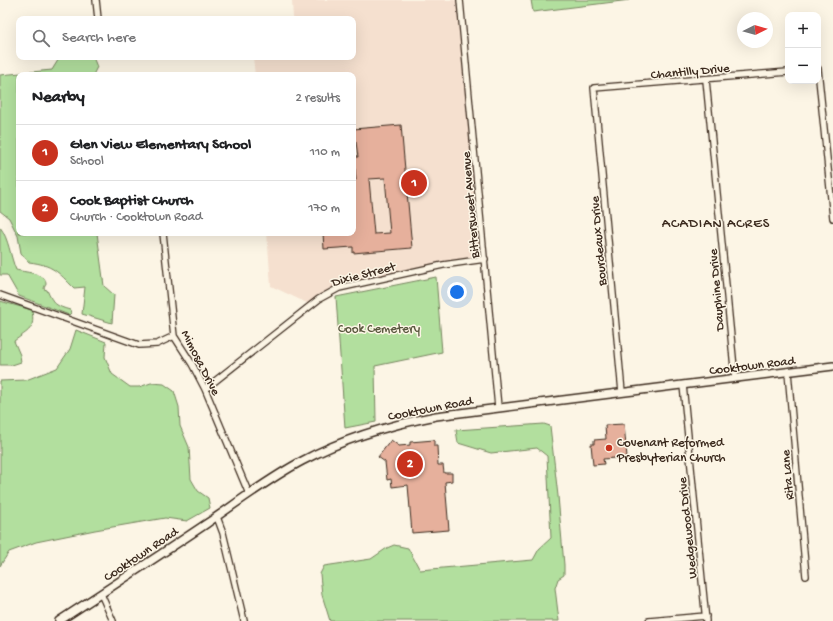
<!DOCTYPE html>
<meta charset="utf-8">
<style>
:root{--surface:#fff;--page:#f2f2f2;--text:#202124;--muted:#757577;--line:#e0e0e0;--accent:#c8321e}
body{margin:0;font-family:"Gochi Hand",sans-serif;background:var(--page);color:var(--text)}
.controls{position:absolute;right:12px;top:12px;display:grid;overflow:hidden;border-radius:8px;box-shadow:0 4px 16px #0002}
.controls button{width:36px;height:36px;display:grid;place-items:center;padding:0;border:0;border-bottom:1px solid var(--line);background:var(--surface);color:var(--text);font:20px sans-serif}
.compass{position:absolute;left:737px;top:12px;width:36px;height:36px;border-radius:50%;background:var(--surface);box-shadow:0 4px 16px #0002;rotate:85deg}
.you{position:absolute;left:457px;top:292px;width:14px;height:14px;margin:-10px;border:3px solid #fff;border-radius:50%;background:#1a73e8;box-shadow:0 0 0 6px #1a73e833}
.badge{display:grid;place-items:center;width:26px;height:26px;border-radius:50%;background:var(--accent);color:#fff;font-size:13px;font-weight:700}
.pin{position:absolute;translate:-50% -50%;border:2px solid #fff;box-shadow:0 1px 4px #0006}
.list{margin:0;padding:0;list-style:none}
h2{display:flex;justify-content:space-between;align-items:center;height:52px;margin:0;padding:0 16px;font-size:17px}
h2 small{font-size:13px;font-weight:400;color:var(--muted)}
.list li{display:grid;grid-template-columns:26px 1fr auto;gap:12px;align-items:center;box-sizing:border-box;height:56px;padding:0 16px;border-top:1px solid var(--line)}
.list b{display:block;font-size:15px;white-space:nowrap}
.list p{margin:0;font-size:13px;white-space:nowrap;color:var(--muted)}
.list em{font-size:13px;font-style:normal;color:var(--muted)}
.icon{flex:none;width:22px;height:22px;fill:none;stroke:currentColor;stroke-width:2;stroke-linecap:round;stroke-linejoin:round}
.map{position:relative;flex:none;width:833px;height:621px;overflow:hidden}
.search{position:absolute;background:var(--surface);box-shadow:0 4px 16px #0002;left:16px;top:16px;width:340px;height:44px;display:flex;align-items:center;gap:10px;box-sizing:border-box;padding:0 14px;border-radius:8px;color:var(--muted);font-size:15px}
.panel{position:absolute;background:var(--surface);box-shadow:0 4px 16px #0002;left:16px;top:72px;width:340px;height:164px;border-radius:8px}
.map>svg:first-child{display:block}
</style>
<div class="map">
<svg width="833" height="621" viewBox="0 0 833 621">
<rect width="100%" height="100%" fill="#fcf5e5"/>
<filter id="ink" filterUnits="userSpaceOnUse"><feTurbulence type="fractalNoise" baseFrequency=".025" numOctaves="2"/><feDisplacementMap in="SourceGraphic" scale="8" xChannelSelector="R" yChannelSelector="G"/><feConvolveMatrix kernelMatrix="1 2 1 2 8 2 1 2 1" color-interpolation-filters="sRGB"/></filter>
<g filter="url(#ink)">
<path fill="#f5e0cf" d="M292 0H457L480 239 478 251 474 256 341 285 331 288 309 304 271 286 267 233H353V75H255L253 57H353V19H293Z"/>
<path fill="#b2df9e" stroke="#76845e" d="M531 0H630L533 12Z
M60 57H93L97 67 93 75H19V233H97L104 286 114 295 112 323 82 314 85 287 74 288C58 272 53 265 29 262L21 253 18 236 9 218 0 211V75L52 70Z
M0 227C9 239 10 256 16 270 23 272 46 273 46 283 46 285 44 287 44 289L47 290C53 304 56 306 70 310L71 313 69 315 19 296 7 275H0Z
M436 277 442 352 375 366 376 422 345 428 336 297Z
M0 301 32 310C35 330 29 330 14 341L20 355 21 362 12 365H0Z
M76 330 106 342 105 357 112 374 130 387H139L151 383 164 384 174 391 179 407 180 426 189 447 191 479 198 491 208 498 210 508 187 521 165 518 95 530 36 542 9 552 0 566V381L26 380 57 368 70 349Z
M544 424 550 426 558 496 564 565V575L558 579 555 588 559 621H330L322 595 320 574 324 566 371 559 387 548 394 545 408 548 420 570 533 560 539 549 551 538 547 456 537 448 491 453 458 443 456 430Z"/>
<path fill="#e6b09c" stroke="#3b2a1e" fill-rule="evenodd" d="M401 125 412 248 353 253V247L324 249 323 233H353V180H356L354 157H358L356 142H353V129ZM385 178 390 233 374 234 369 179Z
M624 424 627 457 603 459 604 464 593 465 591 444H594V440L606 439 605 425Z
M391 440 399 446 410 445V442L434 440V446H437L438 465H443L444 473H452V481L445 482 449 530 412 533 408 485 392 487 391 479 387 480 385 462 378 457Z"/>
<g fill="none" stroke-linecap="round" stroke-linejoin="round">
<defs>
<path id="minor" d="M96 0 98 19
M460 0 498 407
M818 69 833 218
M706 80 735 378
M163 233 174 336 192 364 205 389 249 494
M0 295 139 345 157 344 174 336
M788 372 806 576
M683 385 706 621
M205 389 319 299 339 288 443 265 485 259
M622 392 594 88 788 72
M217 517 223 533 244 621
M101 594 113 621
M649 621 706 616"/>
<path id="tertiary" d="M59 621C108 589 157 557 206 524 237 503 268 479 302 461 343 439 389 425 436 416L833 366"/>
</defs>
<use href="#minor" stroke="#3b2a1e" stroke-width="8"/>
<use href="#tertiary" stroke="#3b2a1e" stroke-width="10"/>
<use href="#minor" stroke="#fcf5e5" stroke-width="5.5"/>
<use href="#tertiary" stroke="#fcf5e5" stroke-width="7"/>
</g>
</g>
<circle fill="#c8321e" stroke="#fcf5e5" stroke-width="1.5" cx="609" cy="448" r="4"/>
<g text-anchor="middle" stroke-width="3" stroke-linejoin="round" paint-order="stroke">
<g font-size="13" fill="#3b2a1e" stroke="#fcf5e5">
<text transform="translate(690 70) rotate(-5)" y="5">Chantilly Drive</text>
<text transform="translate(469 205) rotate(-95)" y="5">Bittersweet Avenue</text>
<text transform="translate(597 241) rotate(-95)" y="5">Bourdeaux Drive</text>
<text transform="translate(363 273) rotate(-15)" y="5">Dixie Street</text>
<text transform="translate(715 290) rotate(-95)" y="5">Dauphine Drive</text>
<text transform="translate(202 362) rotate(63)" y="5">Mimosa Drive</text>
<text transform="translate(752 364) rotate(-7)" y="5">Cooktown Road</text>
<text transform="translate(430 407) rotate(-11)" y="5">Cooktown Road</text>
<text transform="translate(786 475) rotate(-95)" y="5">Rita Lane</text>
<text transform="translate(686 528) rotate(-96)" y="5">Wedgewood Drive</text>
<text transform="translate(140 553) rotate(-34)" y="5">Cooktown Road</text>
</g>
<g font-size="13" fill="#59573e" stroke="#fcf5e5">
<text x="379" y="332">Cook Cemetery</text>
</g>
<g font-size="13" fill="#3b2a1e" stroke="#fcf5e5" text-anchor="start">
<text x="617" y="446">Covenant Reformed<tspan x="617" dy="15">Presbyterian Church</tspan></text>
</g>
<g font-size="14" letter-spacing="1" fill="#3b2a1e" stroke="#fcf5e5">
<text x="716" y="227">ACADIAN ACRES</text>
</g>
</g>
</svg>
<div class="controls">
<button>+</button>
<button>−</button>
</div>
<svg class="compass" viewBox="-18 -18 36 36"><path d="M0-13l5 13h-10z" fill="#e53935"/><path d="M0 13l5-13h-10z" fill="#757577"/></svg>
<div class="you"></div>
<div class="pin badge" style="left:414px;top:183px">1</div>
<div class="pin badge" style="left:410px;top:464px">2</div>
<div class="search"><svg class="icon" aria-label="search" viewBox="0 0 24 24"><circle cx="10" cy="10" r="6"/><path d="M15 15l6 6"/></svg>Search here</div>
<section class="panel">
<h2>Nearby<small>2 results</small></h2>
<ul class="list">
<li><span class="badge">1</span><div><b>Glen View Elementary School</b><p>School</p></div><em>110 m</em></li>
<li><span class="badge">2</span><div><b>Cook Baptist Church</b><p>Church · Cooktown Road</p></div><em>170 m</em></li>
</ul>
</section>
</div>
